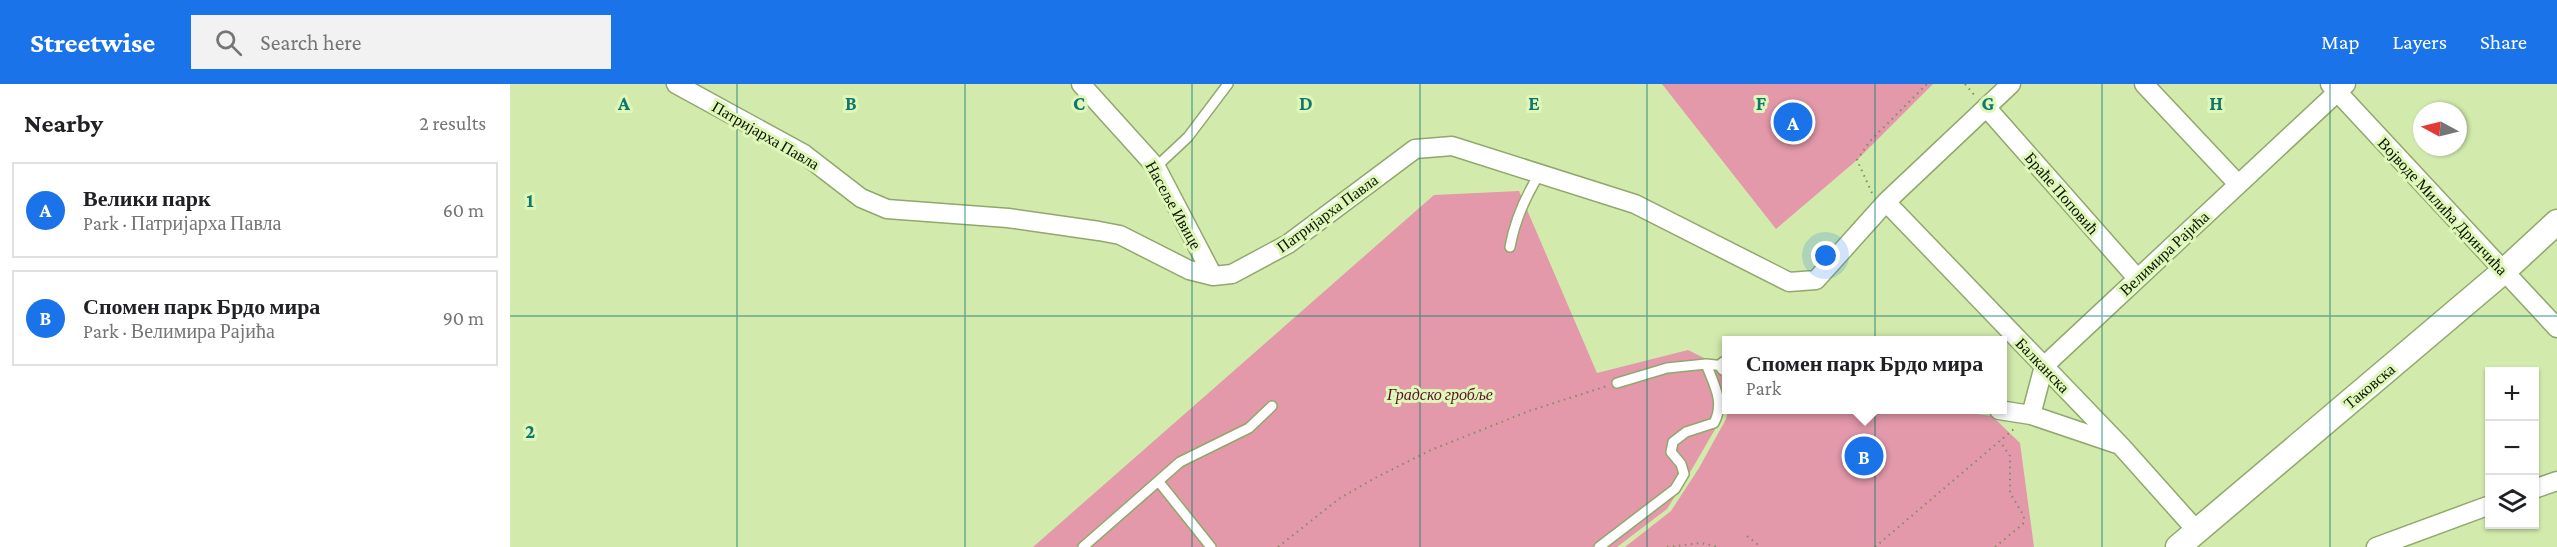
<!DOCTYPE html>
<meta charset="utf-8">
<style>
:root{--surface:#fff;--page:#f2f2f2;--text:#202124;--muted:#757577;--line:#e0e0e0;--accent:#1a73e8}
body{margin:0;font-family:"Crimson Pro",serif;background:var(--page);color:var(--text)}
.controls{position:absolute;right:18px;bottom:18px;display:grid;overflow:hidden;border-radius:0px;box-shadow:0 2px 4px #0004}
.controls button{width:54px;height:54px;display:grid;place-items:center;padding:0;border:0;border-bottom:2px solid var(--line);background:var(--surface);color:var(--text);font:30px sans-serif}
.compass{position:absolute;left:1903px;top:18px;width:54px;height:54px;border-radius:50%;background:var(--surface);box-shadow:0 2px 4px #0004;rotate:277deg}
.you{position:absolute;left:1316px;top:172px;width:21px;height:21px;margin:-15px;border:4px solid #fff;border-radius:50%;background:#1a73e8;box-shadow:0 0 0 9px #1a73e833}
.badge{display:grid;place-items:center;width:39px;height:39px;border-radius:50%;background:var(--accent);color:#fff;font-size:20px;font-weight:700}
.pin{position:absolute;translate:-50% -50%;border:3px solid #fff;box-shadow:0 2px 6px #0006}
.popup{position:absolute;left:1212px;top:252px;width:285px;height:78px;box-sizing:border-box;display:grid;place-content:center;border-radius:0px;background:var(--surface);filter:drop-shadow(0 2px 4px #0005);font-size:20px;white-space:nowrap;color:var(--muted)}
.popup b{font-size:22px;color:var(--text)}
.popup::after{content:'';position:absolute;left:50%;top:100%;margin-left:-12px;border:12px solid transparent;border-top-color:var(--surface)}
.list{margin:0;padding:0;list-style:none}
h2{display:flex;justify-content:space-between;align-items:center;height:78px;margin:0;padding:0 24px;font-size:26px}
h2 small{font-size:20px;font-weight:400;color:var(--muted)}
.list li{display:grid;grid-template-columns:39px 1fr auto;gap:18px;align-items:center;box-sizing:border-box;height:96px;margin:0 12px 12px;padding:0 12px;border:2px solid var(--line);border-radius:0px}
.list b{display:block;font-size:22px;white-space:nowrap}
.list p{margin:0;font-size:20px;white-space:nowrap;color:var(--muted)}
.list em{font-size:20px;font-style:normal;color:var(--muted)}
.icon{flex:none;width:33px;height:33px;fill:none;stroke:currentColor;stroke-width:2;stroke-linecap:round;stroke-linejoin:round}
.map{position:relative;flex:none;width:2047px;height:463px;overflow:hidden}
header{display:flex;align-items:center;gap:36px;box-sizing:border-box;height:84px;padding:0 30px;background:var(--accent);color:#fff}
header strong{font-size:28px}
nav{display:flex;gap:33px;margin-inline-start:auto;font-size:21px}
.search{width:420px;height:54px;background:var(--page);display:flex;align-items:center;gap:15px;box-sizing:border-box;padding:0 21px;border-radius:0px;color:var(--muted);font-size:22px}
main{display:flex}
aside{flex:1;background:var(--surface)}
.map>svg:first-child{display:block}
</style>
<header>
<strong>Streetwise</strong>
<div class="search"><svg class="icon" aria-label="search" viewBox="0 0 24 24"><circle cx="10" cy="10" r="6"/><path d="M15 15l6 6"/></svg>Search here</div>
<nav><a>Map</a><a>Layers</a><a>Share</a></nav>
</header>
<main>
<aside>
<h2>Nearby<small>2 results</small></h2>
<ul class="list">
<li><span class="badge">A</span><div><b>Велики парк</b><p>Park · Патријарха Павла</p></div><em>60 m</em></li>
<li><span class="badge">B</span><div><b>Спомен парк Брдо мира</b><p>Park · Велимира Рајића</p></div><em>90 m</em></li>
</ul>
</aside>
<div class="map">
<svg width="2047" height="463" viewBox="0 0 2047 463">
<rect width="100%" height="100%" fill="#d2ebad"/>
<path fill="#e399a9" d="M1152 0H1423L1347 76 1266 145Z
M1009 107 1087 289 1178 266 1216 285V315L1211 335 1182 385 1157 425 1107 463H523L924 111Z
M1218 326H1434L1482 332 1510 359 1524 463H1115L1161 427 1189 384 1216 335Z"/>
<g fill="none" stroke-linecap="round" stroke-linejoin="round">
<defs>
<path id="lane" d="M646 83 678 53 718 0
M1000 163C1005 135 1015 113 1030 89
M1107 299 1157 284 1196 280
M649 398 701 463
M573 463 670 378 739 344 762 322
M1089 463 1165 405 1174 390 1171 380 1161 368 1163 358 1176 348 1204 339C1215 318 1204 301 1196 280L1215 282"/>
<path id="street" d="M166 0 294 70 351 114 377 125 498 134 589 147 610 151 679 186 703 192 722 190 778 160 905 65 942 62 1125 120 1279 198 1306 196 1376 118 1501 0
M571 0 646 83 703 192
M1634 0 1728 100
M1820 0 2047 244
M1476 23 1627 194
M1376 118 1611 362 1687 447
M1215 282 1216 283
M1489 326 1521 331 1607 360
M1521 331 1534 282 1836 0
M2024 405 2047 397
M1866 463 1980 421"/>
<path id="secondary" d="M1668 463 1994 187 2047 138"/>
</defs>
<use href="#lane" stroke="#91a76c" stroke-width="12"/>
<use href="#street" stroke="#91a76c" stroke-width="21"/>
<use href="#secondary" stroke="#91a76c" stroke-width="27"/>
<path stroke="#7d8e63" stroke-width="2" stroke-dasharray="1.5 4.5" stroke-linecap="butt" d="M1455 0 1466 13
M1362 109 1347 76 1360 57 1417 0
M1237 452 1251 463
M768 463 830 414 863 395 921 366 1019 327 1097 302
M1157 463 1191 459 1208 463
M1365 463 1505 344
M1485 463 1513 440 1514 432 1500 409V372L1490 357"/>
<use href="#lane" stroke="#fff" stroke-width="9"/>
<use href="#street" stroke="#fff" stroke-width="18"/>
<use href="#secondary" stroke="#fff" stroke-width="24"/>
</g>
<path fill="none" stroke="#0f766e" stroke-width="1.5" stroke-opacity="0.55" d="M227 0V463M455 0V463M682 0V463M910 0V463M1137 0V463M1365 0V463M1592 0V463M1820 0V463M0 232H2047"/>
<g text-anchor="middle" stroke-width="6" stroke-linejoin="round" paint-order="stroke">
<g font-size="16" fill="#0c1400" stroke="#dff8b9">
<text transform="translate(256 51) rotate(30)" y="6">Патријарха Павла</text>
<text transform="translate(1552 109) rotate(49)" y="6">Браће Поповић</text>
<text transform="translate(664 121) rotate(61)" y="6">Насеље Ивице</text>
<text transform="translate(1933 122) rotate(47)" y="6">Војводе Милића Дринчића</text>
<text transform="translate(817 129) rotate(-36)" y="6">Патријарха Павла</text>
<text transform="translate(1654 169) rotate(-43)" y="6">Велимира Рајића</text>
<text transform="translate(1533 281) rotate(46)" y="6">Балканска</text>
<text transform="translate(1859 302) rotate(-40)" y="6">Таковска</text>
</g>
<g font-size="16" font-style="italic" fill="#591029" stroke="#dff8b9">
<text x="930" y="316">Градско гробље</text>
</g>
</g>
<g font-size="20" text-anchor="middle" font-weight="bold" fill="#0f766e" stroke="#dff8b9" stroke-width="6" stroke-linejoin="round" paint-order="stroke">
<text x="114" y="26">A</text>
<text x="341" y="26">B</text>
<text x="569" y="26">C</text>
<text x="796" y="26">D</text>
<text x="1024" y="26">E</text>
<text x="1251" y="26">F</text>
<text x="1478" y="26">G</text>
<text x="1706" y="26">H</text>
<text x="20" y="123">1</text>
<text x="20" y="354">2</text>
</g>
</svg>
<div class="controls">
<button>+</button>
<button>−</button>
<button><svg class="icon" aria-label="layers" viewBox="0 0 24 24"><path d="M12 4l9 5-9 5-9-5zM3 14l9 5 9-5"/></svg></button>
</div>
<svg class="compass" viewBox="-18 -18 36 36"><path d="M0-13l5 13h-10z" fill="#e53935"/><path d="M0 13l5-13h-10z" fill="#757577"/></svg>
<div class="you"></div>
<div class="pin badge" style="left:1283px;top:38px">A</div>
<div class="pin badge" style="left:1354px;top:372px">B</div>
<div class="popup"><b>Спомен парк Брдо мира</b>Park</div>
</div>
</main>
